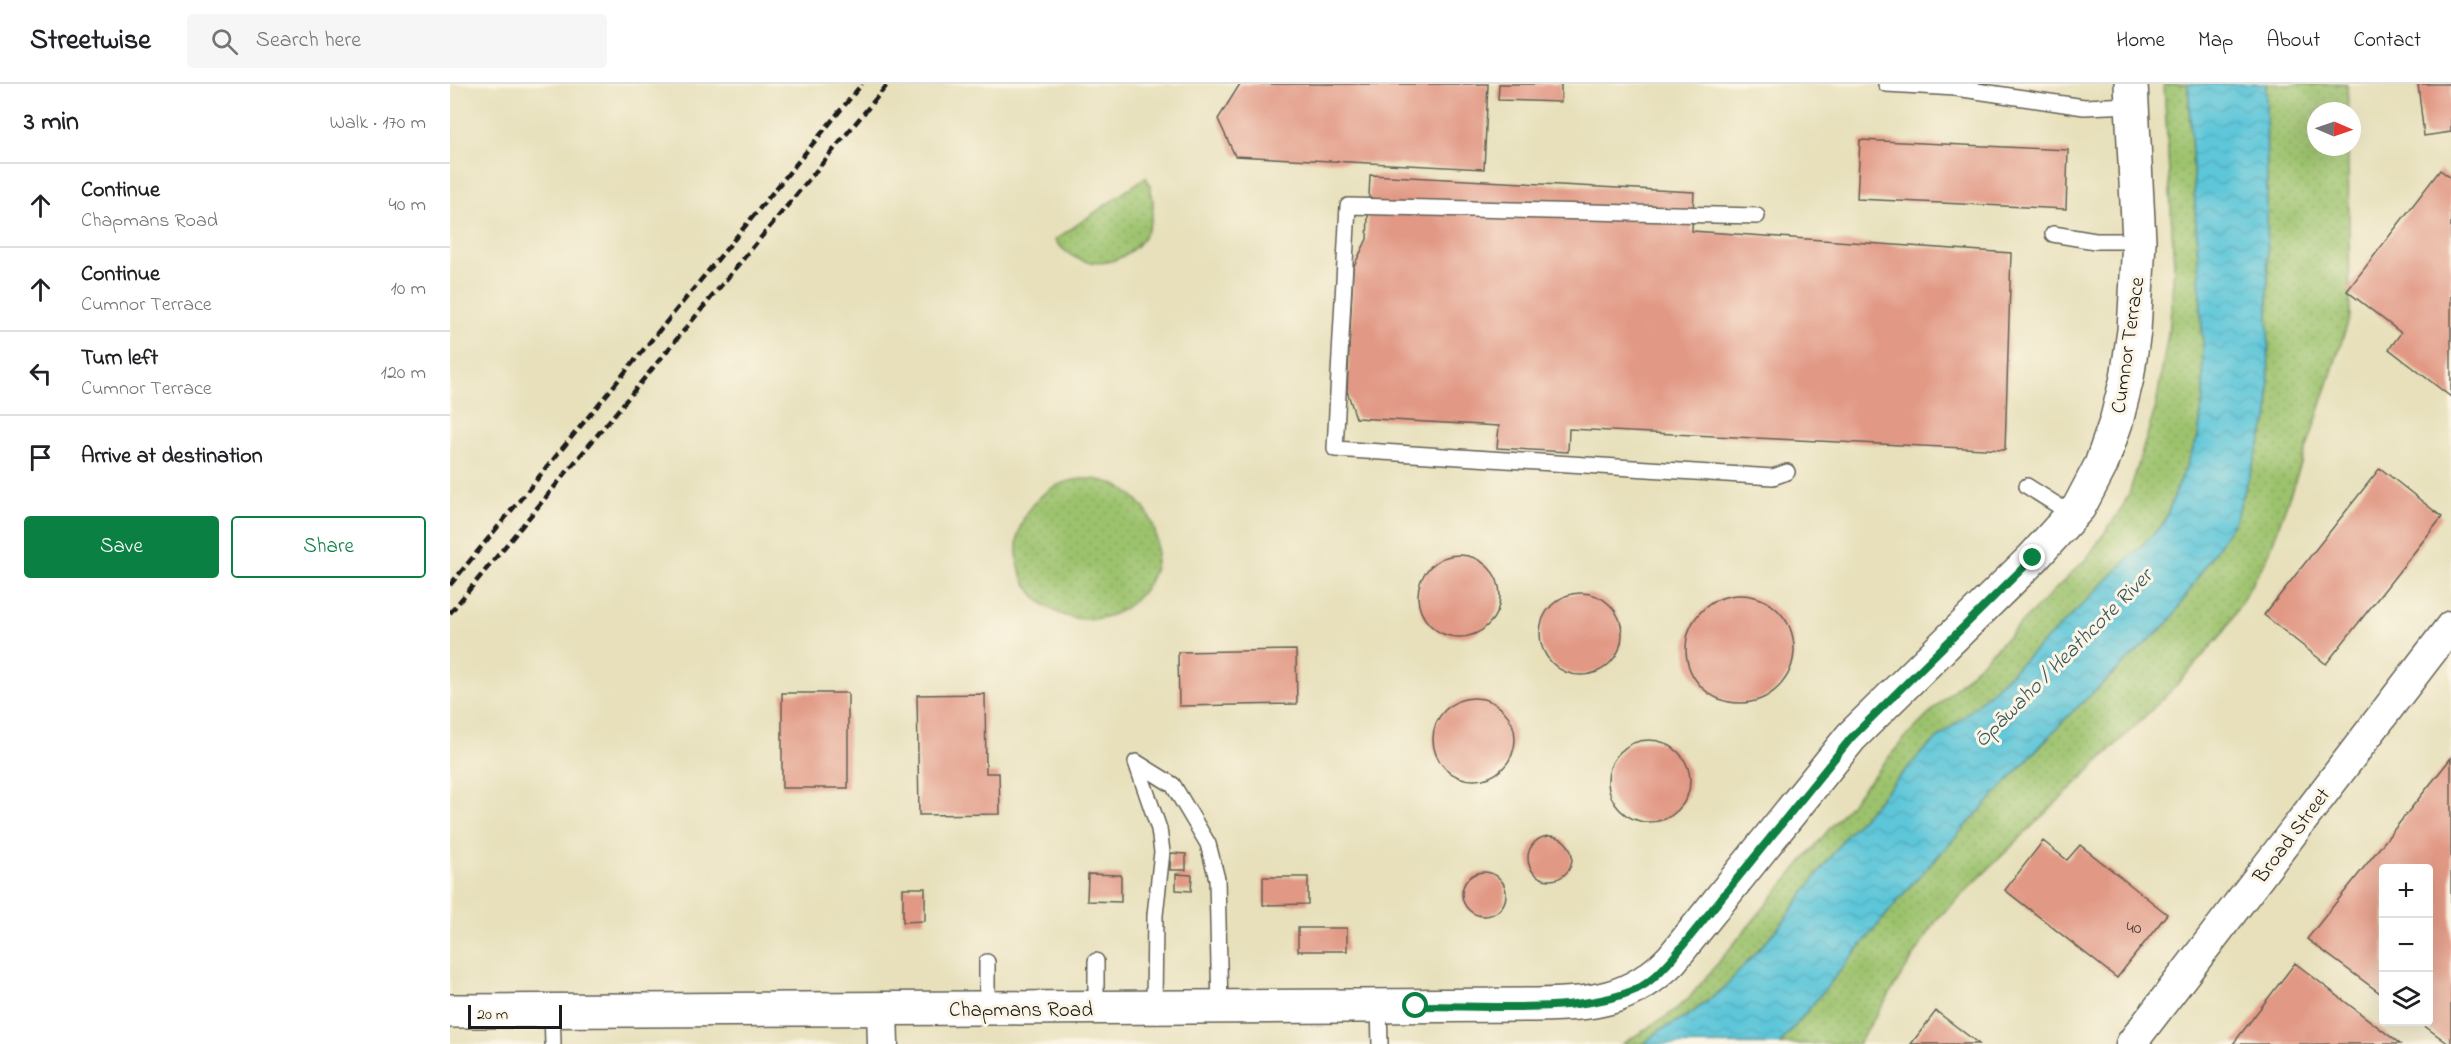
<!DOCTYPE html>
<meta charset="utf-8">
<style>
:root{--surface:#fff;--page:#f6f6f6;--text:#202124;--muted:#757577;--line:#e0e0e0;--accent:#0b8043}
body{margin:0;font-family:"Indie Flower",sans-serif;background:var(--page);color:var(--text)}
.controls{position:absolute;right:18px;bottom:18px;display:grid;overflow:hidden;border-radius:6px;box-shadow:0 6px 24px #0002}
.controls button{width:54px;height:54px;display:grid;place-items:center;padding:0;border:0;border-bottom:2px solid var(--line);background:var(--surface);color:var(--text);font:30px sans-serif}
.compass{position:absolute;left:1857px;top:18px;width:54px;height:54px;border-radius:50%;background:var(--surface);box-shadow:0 6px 24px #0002;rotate:92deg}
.scale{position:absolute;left:18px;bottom:15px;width:94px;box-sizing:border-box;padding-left:6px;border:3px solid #1c1c1c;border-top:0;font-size:16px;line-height:21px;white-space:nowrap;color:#1c1c1c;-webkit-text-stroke:4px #fcf5e5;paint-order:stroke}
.stop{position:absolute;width:18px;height:18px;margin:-14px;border:4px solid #0b8043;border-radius:50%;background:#fff}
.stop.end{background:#0b8043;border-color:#fff;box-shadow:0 2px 6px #0008}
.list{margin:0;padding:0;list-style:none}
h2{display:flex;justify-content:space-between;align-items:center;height:78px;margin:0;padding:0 24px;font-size:26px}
h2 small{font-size:20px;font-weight:400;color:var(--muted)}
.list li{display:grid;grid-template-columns:39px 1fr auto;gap:18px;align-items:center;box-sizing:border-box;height:84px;padding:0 24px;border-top:2px solid var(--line)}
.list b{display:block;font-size:22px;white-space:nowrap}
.list p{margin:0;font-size:20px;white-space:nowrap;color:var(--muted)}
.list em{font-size:20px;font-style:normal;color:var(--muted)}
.actions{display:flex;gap:12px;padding:18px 24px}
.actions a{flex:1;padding:14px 0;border:2px solid var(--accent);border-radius:6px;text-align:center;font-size:21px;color:var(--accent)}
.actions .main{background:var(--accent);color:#fff}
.icon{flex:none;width:33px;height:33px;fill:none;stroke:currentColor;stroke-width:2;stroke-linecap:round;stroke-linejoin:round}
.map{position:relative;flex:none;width:2001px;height:960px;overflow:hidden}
header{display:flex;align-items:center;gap:36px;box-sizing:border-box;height:84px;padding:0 30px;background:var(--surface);border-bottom:2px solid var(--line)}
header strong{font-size:28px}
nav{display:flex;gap:33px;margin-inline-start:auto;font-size:21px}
.search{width:420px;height:54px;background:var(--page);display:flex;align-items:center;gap:15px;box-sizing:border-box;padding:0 21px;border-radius:6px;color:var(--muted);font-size:22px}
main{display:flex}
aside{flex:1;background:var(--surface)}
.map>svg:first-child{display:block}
</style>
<header>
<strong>Streetwise</strong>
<div class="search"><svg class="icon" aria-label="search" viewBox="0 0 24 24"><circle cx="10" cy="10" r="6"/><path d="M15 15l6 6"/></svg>Search here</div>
<nav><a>Home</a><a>Map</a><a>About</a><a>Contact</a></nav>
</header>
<main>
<aside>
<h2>3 min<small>Walk · 170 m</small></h2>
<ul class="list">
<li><svg class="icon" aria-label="ahead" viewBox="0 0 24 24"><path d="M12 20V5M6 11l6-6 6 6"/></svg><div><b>Continue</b><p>Chapmans Road</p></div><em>40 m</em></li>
<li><svg class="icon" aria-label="ahead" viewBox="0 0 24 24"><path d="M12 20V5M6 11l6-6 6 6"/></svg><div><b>Continue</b><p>Cumnor Terrace</p></div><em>10 m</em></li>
<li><svg class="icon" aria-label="left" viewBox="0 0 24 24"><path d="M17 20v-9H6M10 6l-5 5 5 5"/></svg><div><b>Turn left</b><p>Cumnor Terrace</p></div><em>120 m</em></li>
<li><svg class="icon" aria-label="arrive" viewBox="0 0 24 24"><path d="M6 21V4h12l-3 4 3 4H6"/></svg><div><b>Arrive at destination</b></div></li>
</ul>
<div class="actions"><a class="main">Save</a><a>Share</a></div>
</aside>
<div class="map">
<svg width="2001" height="960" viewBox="0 0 2001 960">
<defs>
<pattern id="grass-dots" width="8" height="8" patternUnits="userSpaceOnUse" patternTransform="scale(1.5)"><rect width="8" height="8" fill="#9cc26d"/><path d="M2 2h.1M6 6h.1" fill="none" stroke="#86a65e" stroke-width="1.8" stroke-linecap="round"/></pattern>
<pattern id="water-waves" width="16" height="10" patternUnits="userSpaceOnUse" patternTransform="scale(1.5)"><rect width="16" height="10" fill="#5dc6d9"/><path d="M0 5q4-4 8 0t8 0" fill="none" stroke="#50aaba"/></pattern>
</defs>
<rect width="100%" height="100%" fill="#fcf5e5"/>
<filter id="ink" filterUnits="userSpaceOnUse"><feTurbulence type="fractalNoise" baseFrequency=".0167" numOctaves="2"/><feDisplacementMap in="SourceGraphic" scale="12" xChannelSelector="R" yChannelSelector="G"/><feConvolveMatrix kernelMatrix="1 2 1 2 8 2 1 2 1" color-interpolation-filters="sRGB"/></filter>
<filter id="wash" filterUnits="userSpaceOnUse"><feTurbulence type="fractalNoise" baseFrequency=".008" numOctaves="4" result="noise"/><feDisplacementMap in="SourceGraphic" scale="24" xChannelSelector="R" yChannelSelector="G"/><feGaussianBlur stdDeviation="1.35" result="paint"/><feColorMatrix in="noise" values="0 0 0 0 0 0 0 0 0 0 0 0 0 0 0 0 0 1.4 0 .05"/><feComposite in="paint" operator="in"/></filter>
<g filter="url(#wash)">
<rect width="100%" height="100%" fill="#e7e0bb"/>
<path fill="url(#grass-dots)" stroke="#5c6f44" stroke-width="1.5" d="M1714 0H1738L1753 260V315L1748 353 1713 440 1619 534 1519 628 1473 667 1394 754 1333 838 1275 903 1239 931 1207 948 1194 960H1172L1217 932 1238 915 1454 655 1637 474 1672 424 1680 407 1706 322 1720 237 1724 181Z
M1816 0H1897L1898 27H1866V63H1898L1900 232 1860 355 1818 472 1774 548 1723 605 1488 834 1408 960H1330L1460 802 1618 632 1720 537 1819 332Z
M696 93C727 157 647 211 605 156Z
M567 465a70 70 0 1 1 140 0a70 70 0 1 1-140 0Z"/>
<path fill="url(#water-waves)" stroke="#3c717a" stroke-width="1.5" d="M1738 0H1816L1819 332 1785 436 1720 537 1618 632 1460 802 1330 960H1194L1207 948 1239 931 1273 905 1333 838 1394 754 1473 667 1519 628 1619 534 1713 440 1748 353 1753 315V260Z"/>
<g id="blocks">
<path fill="#e19884" d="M790 0H1038L1034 85 785 72 768 35Z
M1049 0H1111V18L1048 16Z
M1968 0H2001V48L1974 52Z
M1410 56 1618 66 1616 125 1407 115Z
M1990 86 2001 94V313L1939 265 1951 249 1897 207Z
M920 91 1244 108 1242 147 1561 169 1555 366 1119 345 1118 368 1047 364 1049 342 906 334 897 307 903 184 917 155Z
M1930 384 1992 433 1876 580 1814 531Z
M968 512a41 41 0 1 1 82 0a41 41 0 1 1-82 0Z
M1090 550a41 41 0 1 1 82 0a41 41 0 1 1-82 0Z
M1236 565a54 54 0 1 1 108 0a54 54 0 1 1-108 0Z
M846 566 847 620 729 622 728 568Z
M332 609H398V704H332Z
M535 610 536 689H549L550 730 469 731 467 611Z
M983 655a41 41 0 1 1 82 0a41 41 0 1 1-82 0Z
M1158 697a41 41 0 1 1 82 0a41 41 0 1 1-82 0Z
M2001 674V960H1999L1969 938H1978V784H1934V912L1857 855Z
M1078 774a22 22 0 1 1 44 0a22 22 0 1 1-44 0Z
M1593 757 1617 776 1630 761 1717 830 1667 894 1555 806Z
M721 769 736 770V786H720Z
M1012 810a22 22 0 1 1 44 0a22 22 0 1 1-44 0Z
M638 790 671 791V818L637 817Z
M726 790 742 791 741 807 726 806Z
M813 793H858V820L813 821Z
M453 804H475V837L453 838Z
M848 844H897V867H848Z
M1845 879 1950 960H1783Z
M1486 927 1529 960H1461Z"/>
</g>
</g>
<g filter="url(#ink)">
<use href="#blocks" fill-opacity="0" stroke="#636154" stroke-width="1.5"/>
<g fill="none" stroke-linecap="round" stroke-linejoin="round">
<defs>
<path id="service" d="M1436 0 1506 4 1634 23 1683 21
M1307 132 898 122 885 365 1323 393 1337 388
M1603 150 1645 157H1689
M1577 402 1623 431
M646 877V925
M537 878V926
M929 922 930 960
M704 924 705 831 712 768 709 745 686 678 723 701 758 760 767 795 770 924
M102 927 103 960"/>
<path id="minor" d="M432 926 433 960
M1681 960 2001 542"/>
<path id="tertiary" d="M0 927 1087 921C1143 920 1181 917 1222 875L1401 653 1583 474 1629 423 1651 381 1666 338 1677 294 1684 247 1689 157 1681 0"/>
</defs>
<use href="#service" stroke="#636154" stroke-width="18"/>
<use href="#minor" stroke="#636154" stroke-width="33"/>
<use href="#tertiary" stroke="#636154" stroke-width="36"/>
<use href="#service" stroke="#fff" stroke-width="15"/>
<use href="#minor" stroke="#fff" stroke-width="30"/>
<use href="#tertiary" stroke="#fff" stroke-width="33"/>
<path stroke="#1c1c1c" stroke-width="4.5" stroke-dasharray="9 4.5" stroke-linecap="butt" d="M0 501 412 0
M0 529 438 0"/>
</g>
</g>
<g fill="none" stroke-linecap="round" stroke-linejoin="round" filter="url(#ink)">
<path stroke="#0b8043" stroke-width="8" d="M966 922C1030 921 1130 931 1187 905 1201 898 1212 886 1222 875L1401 654 1583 474"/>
</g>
<g text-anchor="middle" stroke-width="6" stroke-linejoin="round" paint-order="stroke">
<g font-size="18" fill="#4d3b36">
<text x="1684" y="849">40</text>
</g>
<g font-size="21" fill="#1c1c1c" stroke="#fcf5e5">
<text transform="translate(1677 261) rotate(-82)" y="7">Cumnor Terrace</text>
<text transform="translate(1841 751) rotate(-53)" y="7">Broad Street</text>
<text x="571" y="932">Chapmans Road</text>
</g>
<g font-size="22" font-style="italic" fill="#33585e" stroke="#fcf5e5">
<text transform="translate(1612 573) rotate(-45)" y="8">Ōpāwaho / Heathcote River</text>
</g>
</g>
</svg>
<div class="controls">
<button>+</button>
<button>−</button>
<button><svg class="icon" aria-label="layers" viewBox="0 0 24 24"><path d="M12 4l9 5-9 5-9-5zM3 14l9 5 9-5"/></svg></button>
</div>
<svg class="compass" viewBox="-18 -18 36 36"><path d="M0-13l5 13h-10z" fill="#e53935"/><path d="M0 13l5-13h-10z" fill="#757577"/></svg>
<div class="scale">20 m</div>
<div class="stop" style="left:966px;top:922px"></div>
<div class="stop end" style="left:1583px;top:474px"></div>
</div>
</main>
